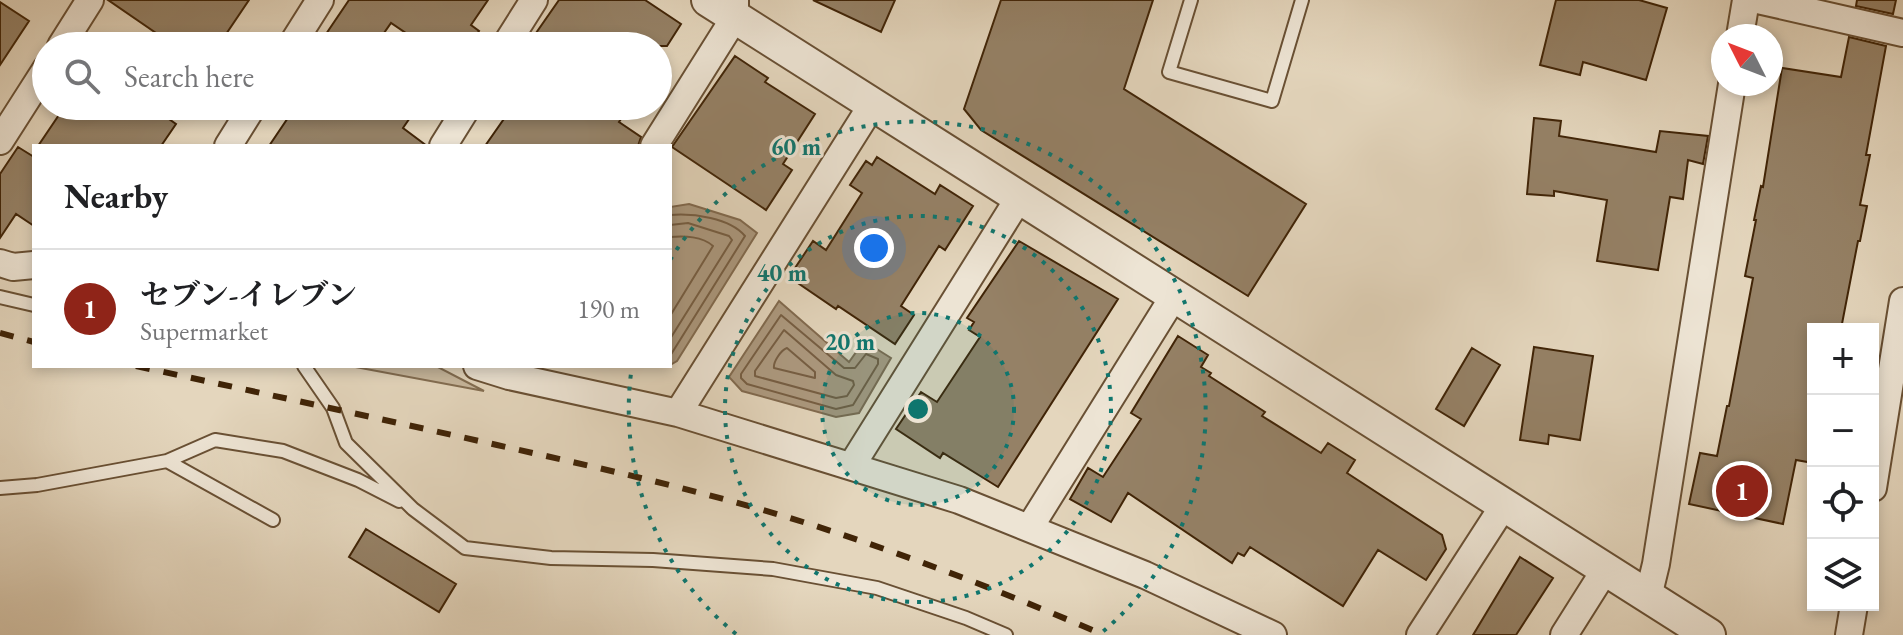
<!DOCTYPE html>
<meta charset="utf-8">
<style>
:root{--surface:#fff;--page:#f2f2f2;--text:#202124;--muted:#757577;--line:#e0e0e0;--accent:#8f2418}
body{margin:0;font-family:"EB Garamond","Noto Serif JP",serif;background:var(--page);color:var(--text)}
.controls{position:absolute;right:24px;bottom:24px;display:grid;overflow:hidden;border-radius:0px;box-shadow:0 4px 12px #0003}
.controls button{width:72px;height:72px;display:grid;place-items:center;padding:0;border:0;border-bottom:2px solid var(--line);background:var(--surface);color:var(--text);font:40px sans-serif}
.compass{position:absolute;left:1711px;top:24px;width:72px;height:72px;border-radius:50%;background:var(--surface);box-shadow:0 4px 12px #0003;rotate:312deg}
.you{position:absolute;left:874px;top:248px;width:28px;height:28px;margin:-20px;border:6px solid #fff;border-radius:50%;background:#1a73e8;box-shadow:0 0 0 12px #1a73e833}
.badge{display:grid;place-items:center;width:52px;height:52px;border-radius:50%;background:var(--accent);color:#fff;font-size:26px;font-weight:700}
.pin{position:absolute;translate:-50% -50%;border:4px solid #fff;box-shadow:0 2px 8px #0006}
.list{margin:0;padding:0;list-style:none}
h2{display:flex;justify-content:space-between;align-items:center;height:104px;margin:0;padding:0 32px;font-size:34px}
h2 small{font-size:26px;font-weight:400;color:var(--muted)}
.list li{display:grid;grid-template-columns:52px 1fr auto;gap:24px;align-items:center;box-sizing:border-box;height:120px;padding:0 32px;border-top:2px solid var(--line)}
.list b{display:block;font-size:30px;white-space:nowrap}
.list p{margin:0;font-size:26px;white-space:nowrap;color:var(--muted)}
.list em{font-size:26px;font-style:normal;color:var(--muted)}
.icon{flex:none;width:44px;height:44px;fill:none;stroke:currentColor;stroke-width:2;stroke-linecap:round;stroke-linejoin:round}
.map{position:relative;flex:none;width:1903px;height:635px;overflow:hidden}
.search{position:absolute;background:var(--surface);box-shadow:0 4px 12px #0003;left:32px;top:32px;width:640px;height:88px;display:flex;align-items:center;gap:20px;box-sizing:border-box;padding:0 28px;border-radius:44px;color:var(--muted);font-size:30px}
.panel{position:absolute;background:var(--surface);box-shadow:0 4px 12px #0003;left:32px;top:144px;width:640px;height:224px;border-radius:0px}
.map>svg:first-child{display:block}
</style>
<div class="map">
<svg width="1903" height="635" viewBox="0 0 1903 635">
<rect width="100%" height="100%" fill="#e4d6bd"/>
<filter id="stains"><feTurbulence type="fractalNoise" baseFrequency=".0025" numOctaves="4"/><feColorMatrix values="0 0 0 0 .2 0 0 0 0 .09 0 0 0 0 .02 0 0 0 .5 -.17"/></filter>
<radialGradient id="worn" r=".72"><stop offset=".6" stop-color="#630" stop-opacity="0"/><stop offset="1" stop-color="#630" stop-opacity=".3"/></radialGradient>
<path fill="#c8b89e" stroke="#846e52" stroke-width="2" d="M350 366H436L484 391Z"/>
<path fill="#ac997f" stroke="#816a4f" stroke-width="2" d="M689 204 740 220 757 233 677 361 670 365V207Z
M779 301 849 362 864 341 891 358 859 413 836 417 742 391 729 377Z"/>
<g fill="none" stroke-linecap="round" stroke-linejoin="round">
<path stroke="#765e43" stroke-width="2" d="M670 215C693 213 730 218 745 236L670 356
M670 225 688 223 729 236 732 240 670 339
M670 237C685 236 702 236 713 246L670 316
M781 315 844 368H855L866 354 878 359V364L853 405 836 409 747 384 741 378V374Z
M784 330 836 375 853 381 854 385 847 396 836 398 755 376V371Z
M787 348 815 372V378L774 368C773 362 781 350 787 348Z"/>
</g>
<path fill="#958166" stroke="#402407" stroke-width="2" d="M108 0H249L218 46H175Z
M349 0H488L471 25 479 31 468 46H425L391 23 375 46H337L324 37Z
M559 0H645L681 24 667 46H527Z
M813 0H895L881 32Z
M1001 0H1153L1124 89 1306 204 1248 296 981 130 964 109Z
M1556 0H1639L1667 8 1646 80 1583 62 1580 75 1540 65Z
M1857 0H1896L1893 14 1856 6Z
M0 2 29 21 0 65Z
M1849 37 1886 46 1866 155H1870L1860 205 1867 206 1860 241H1858L1841 329H1813V463L1796 460 1783 524 1689 504 1700 453 1717 456 1727 406H1729L1753 278 1745 276 1756 220H1754L1761 186 1763 187 1782 68 1841 77Z
M735 56 768 78 765 82 815 114 783 164 792 170 766 210 672 147Z
M65 106H178L169 119 176 124 161 146H38Z
M296 106H418L403 128 427 146H269Z
M513 106H630L619 122 641 137 638 146H485Z
M1534 118 1561 121 1559 136 1656 152 1660 131 1708 136 1703 164 1688 160 1683 199 1670 197 1658 270 1597 261 1607 200 1554 191V196L1527 194Z
M18 147 34 157V226L16 214 0 238V174Z
M877 157 935 194 940 185 973 206 945 250 939 246 901 306 914 315 895 344 838 306 836 309 789 277 813 241 826 250 862 193 850 185 866 161 872 165Z
M1019 241 1118 299 998 487 943 453 940 458 896 429 921 392 937 402 980 337 969 330 974 322 967 318Z
M1178 336 1208 355 1201 367 1211 373 1209 376 1265 412 1262 416 1321 453 1328 443 1355 460 1347 473 1442 535 1446 549 1426 580 1378 550 1343 606 1250 547 1244 556 1238 553 1232 563 1128 493 1111 522 1070 499 1088 468 1103 477 1141 419 1131 413Z
M1534 347 1593 356 1580 440 1549 435 1548 444 1520 440Z
M1472 348 1500 365 1464 426 1436 409Z
M366 529 456 584 439 612 349 557Z
M1520 557 1553 578 1516 635H1473Z"/>
<g fill="none" stroke-linecap="round" stroke-linejoin="round">
<defs>
<path id="service" d="M1191 0 1169 72 1272 101 1302 0
M0 297 34 305
M304 366 333 408 346 443 413 509 465 548 551 558 653 560 773 569 877 588 966 618 1006 635
M167 461 273 520
M0 488 37 485 167 461 215 440 283 451 358 480 399 501"/>
<path id="minor" d="M1758 0 1903 33
M1740 36 1746 0
M61 46 90 0
M291 46 320 0
M505 46 534 0
M0 141 46 69
M228 146 253 106
M443 146 468 106
M654 146 735 17V0
M0 263 13 267 34 265
M477 366 509 376 678 413 959 500 1145 575 1273 635
M678 413 872 105
M852 465 1019 198
M1873 488 1903 301
M1030 527 1174 296
M1648 597 1656 564 1732 84
M1420 635 1504 505
M1564 635 1605 570
M1849 635 1854 605"/>
<path id="tertiary" d="M708 0 1709 635"/>
</defs>
<use href="#service" stroke="#695034" stroke-width="16"/>
<use href="#minor" stroke="#695034" stroke-width="30"/>
<use href="#tertiary" stroke="#695034" stroke-width="36"/>
<use href="#service" stroke="#ede4d4" stroke-width="12"/>
<use href="#minor" stroke="#ede4d4" stroke-width="26"/>
<use href="#tertiary" stroke="#ede4d4" stroke-width="32"/>
<path stroke="#402407" stroke-width="6" stroke-dasharray="14 14" stroke-linecap="butt" d="M0 333 34 342
M136 366C257 392 377 418 497 445 600 468 703 491 803 522 905 554 1006 593 1104 635"/>
</g>
<circle cx="918" cy="409" r="96" fill="#0f766e" fill-opacity=".12"/>
<g fill="none" stroke="#0f766e" stroke-width="4" stroke-dasharray="4 8">
<circle cx="918" cy="409" r="96"/>
<circle cx="918" cy="409" r="193"/>
<path d="M736 634A289 289 0 0 1 632 366M670 260A289 289 0 1 1 1100 634"/>
</g>
<circle cx="918" cy="409" r="12" fill="#0f766e" stroke="#ede4d4" stroke-width="4"/>
<g font-size="24" text-anchor="middle" font-weight="bold" fill="#0f766e" stroke="#ede4d4" stroke-width="6" stroke-linejoin="round" paint-order="stroke">
<text x="796" y="155">60 m</text>
<text x="782" y="281">40 m</text>
<text x="850" y="350">20 m</text>
</g>
<rect width="100%" height="100%" filter="url(#stains)"/>
<rect width="100%" height="100%" fill="url(#worn)"/>
</svg>
<div class="controls">
<button>+</button>
<button>−</button>
<button><svg class="icon" aria-label="locate" viewBox="0 0 24 24"><circle cx="12" cy="12" r="6"/><path d="M12 2v4M12 18v4M2 12h4M18 12h4"/></svg></button>
<button><svg class="icon" aria-label="layers" viewBox="0 0 24 24"><path d="M12 4l9 5-9 5-9-5zM3 14l9 5 9-5"/></svg></button>
</div>
<svg class="compass" viewBox="-18 -18 36 36"><path d="M0-13l5 13h-10z" fill="#e53935"/><path d="M0 13l5-13h-10z" fill="#757577"/></svg>
<div class="you"></div>
<div class="pin badge" style="left:1742px;top:491px">1</div>
<div class="search"><svg class="icon" aria-label="search" viewBox="0 0 24 24"><circle cx="10" cy="10" r="6"/><path d="M15 15l6 6"/></svg>Search here</div>
<section class="panel">
<h2>Nearby<small></small></h2>
<ul class="list">
<li><span class="badge">1</span><div><b>セブン-イレブン</b><p>Supermarket</p></div><em>190 m</em></li>
</ul>
</section>
</div>
